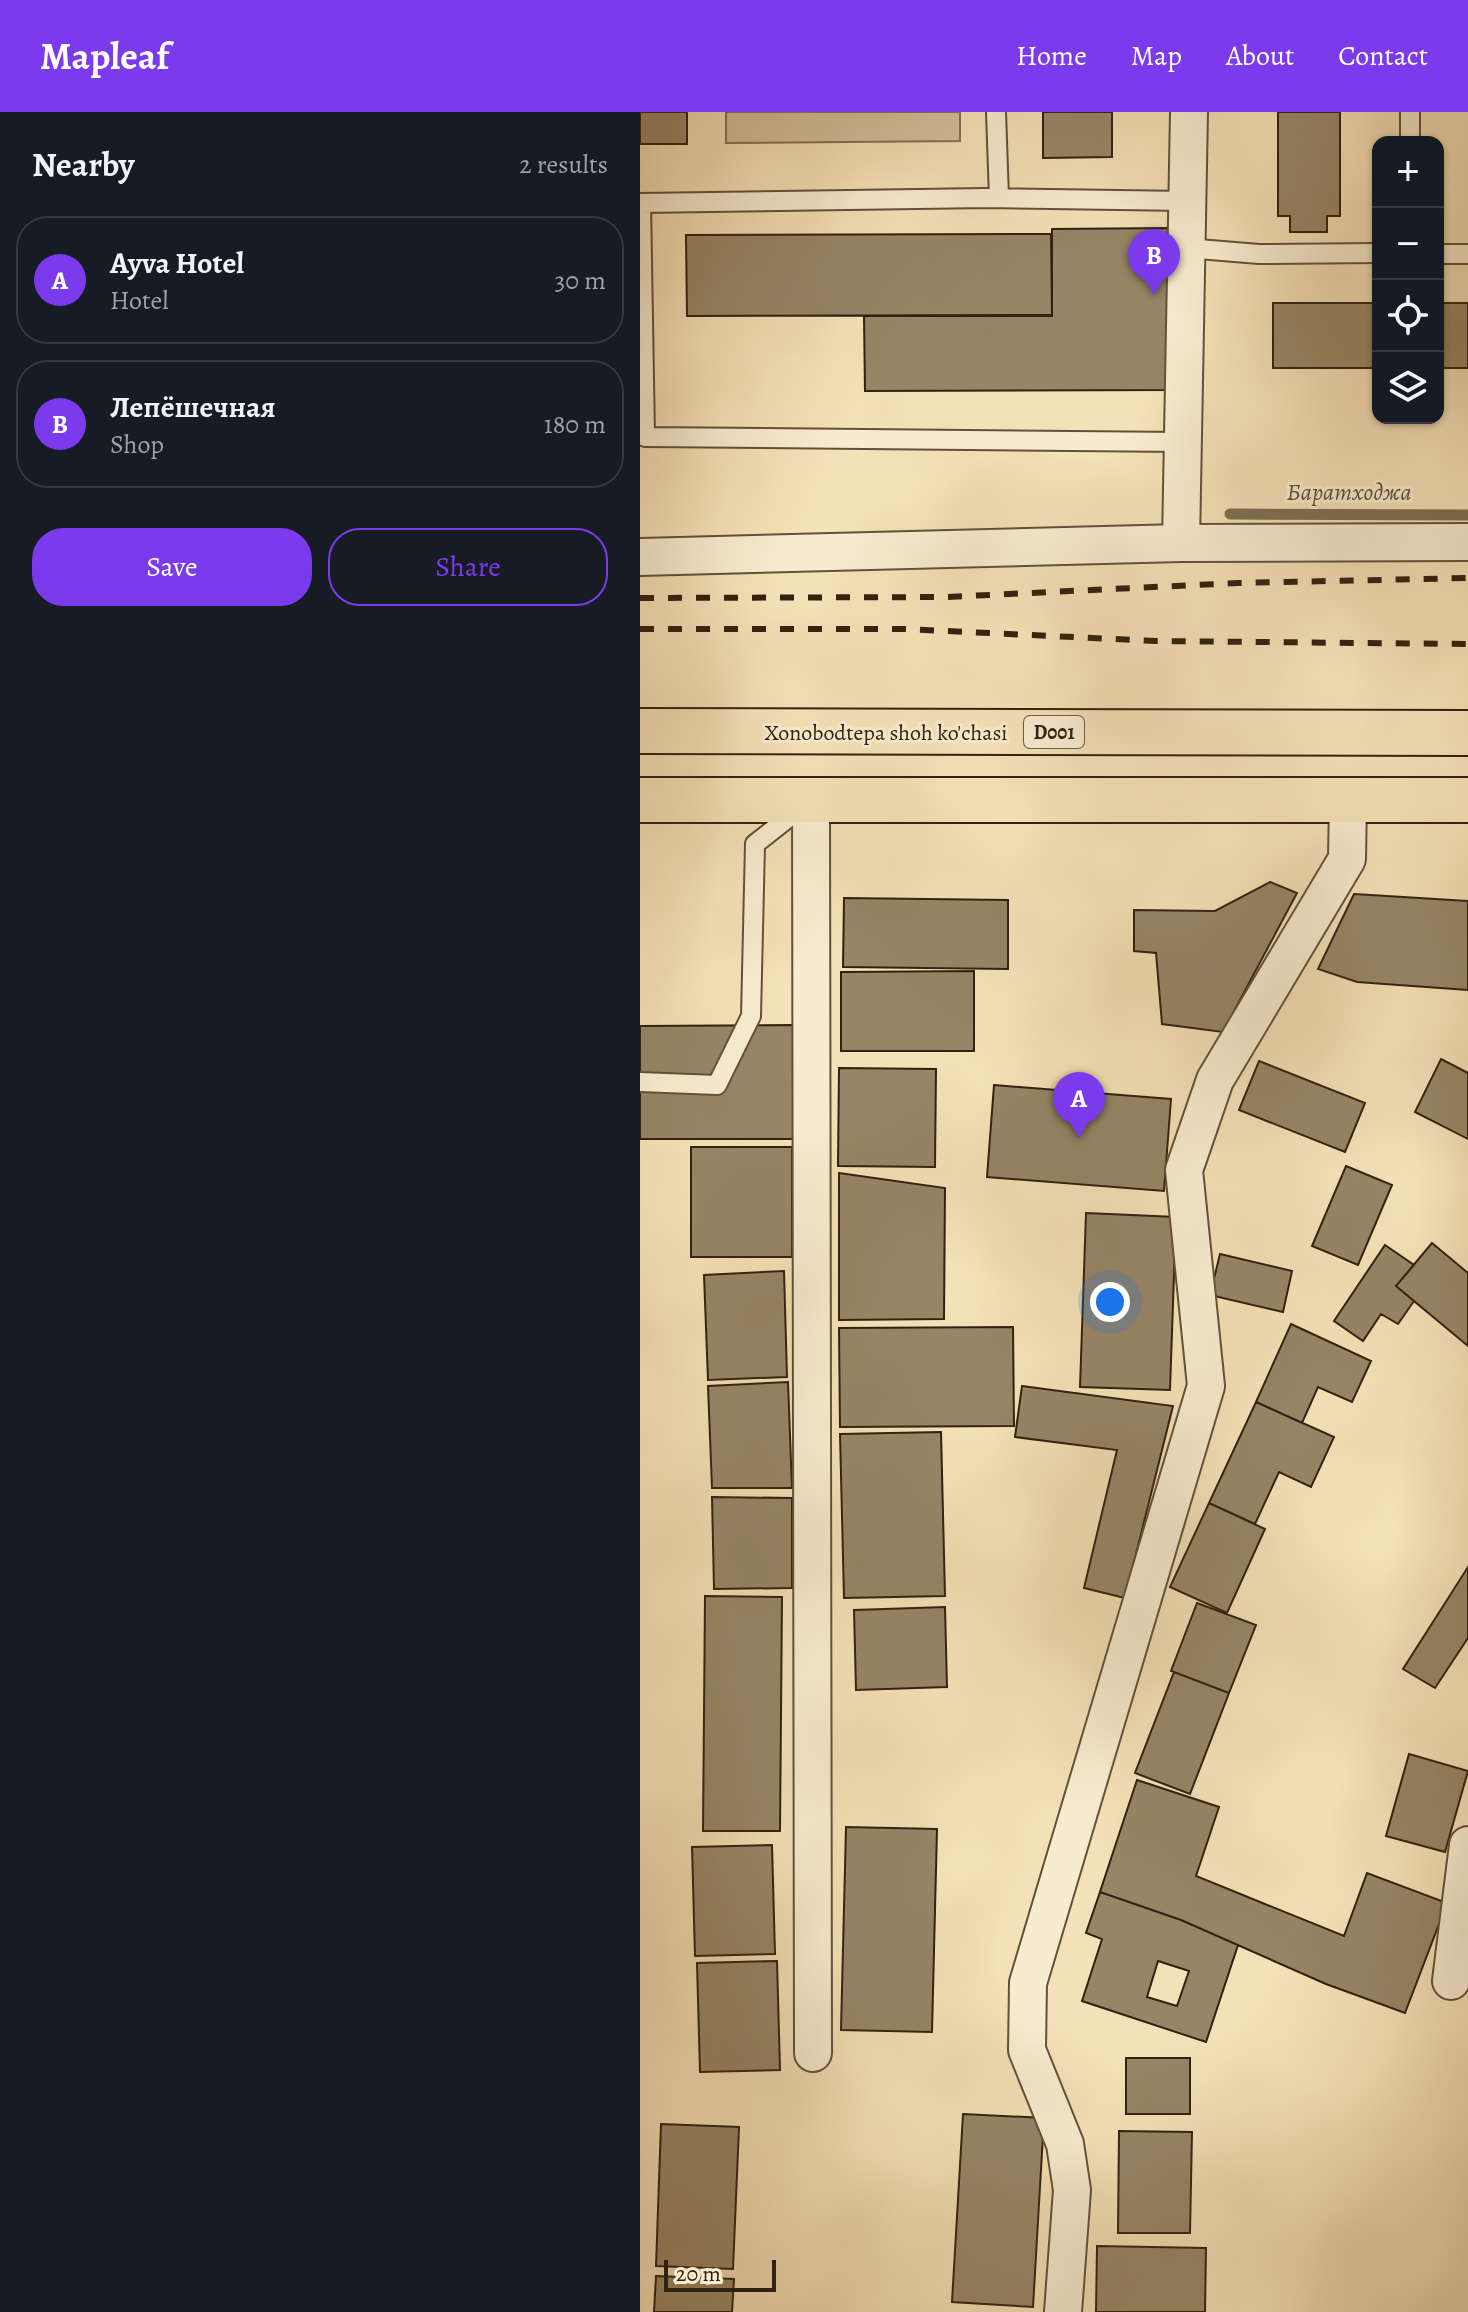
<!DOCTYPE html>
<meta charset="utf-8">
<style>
:root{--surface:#171b24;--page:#242831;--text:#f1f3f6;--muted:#9ea1a6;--line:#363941;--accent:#7c3aed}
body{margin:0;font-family:Alegreya,serif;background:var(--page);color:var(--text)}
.controls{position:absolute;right:24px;top:24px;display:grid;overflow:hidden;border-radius:16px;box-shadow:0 2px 6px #0004}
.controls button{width:72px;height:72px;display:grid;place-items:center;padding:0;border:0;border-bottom:2px solid var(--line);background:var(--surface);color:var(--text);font:40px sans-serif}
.scale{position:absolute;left:24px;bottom:20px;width:112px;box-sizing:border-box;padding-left:8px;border:4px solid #31210f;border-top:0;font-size:22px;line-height:28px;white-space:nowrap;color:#31210f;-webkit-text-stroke:6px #f8ecd0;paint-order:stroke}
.you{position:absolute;left:470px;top:1190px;width:28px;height:28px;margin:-20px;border:6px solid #fff;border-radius:50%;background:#1a73e8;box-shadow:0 0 0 12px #1a73e833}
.badge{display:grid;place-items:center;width:52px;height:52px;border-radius:50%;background:var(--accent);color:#fff;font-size:26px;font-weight:700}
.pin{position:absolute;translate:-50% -66px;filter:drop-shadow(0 2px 4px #0008)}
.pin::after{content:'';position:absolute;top:42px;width:28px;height:24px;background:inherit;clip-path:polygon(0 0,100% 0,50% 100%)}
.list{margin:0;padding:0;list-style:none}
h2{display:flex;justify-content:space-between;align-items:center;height:104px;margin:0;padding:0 32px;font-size:34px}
h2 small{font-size:26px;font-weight:400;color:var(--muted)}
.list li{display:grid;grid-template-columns:52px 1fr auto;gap:24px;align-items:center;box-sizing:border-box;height:128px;margin:0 16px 16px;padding:0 16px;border:2px solid var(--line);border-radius:32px}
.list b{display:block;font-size:30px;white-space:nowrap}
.list p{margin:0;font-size:26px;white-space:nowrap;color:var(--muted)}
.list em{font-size:26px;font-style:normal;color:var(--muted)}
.actions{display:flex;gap:16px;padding:24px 32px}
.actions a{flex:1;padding:18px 0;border:2px solid var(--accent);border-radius:32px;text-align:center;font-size:28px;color:var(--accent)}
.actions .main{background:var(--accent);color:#fff}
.icon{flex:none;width:44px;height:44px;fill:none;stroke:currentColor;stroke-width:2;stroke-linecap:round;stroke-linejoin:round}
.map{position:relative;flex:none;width:828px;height:2200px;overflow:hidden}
header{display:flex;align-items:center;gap:48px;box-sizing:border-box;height:112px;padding:0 40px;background:var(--accent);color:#fff}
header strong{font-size:38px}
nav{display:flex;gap:44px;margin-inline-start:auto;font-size:28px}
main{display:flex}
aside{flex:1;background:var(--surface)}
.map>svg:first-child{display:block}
</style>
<header>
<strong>Mapleaf</strong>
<nav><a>Home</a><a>Map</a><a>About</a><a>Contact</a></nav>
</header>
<main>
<aside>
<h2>Nearby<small>2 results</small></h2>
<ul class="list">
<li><span class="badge">A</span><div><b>Ayva Hotel</b><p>Hotel</p></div><em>30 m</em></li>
<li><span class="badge">B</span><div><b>Лепёшечная</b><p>Shop</p></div><em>180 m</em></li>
</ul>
<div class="actions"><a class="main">Save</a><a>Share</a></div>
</aside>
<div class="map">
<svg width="828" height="2200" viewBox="0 0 828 2200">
<rect width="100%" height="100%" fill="#f5e1b7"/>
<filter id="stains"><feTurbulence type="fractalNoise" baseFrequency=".0025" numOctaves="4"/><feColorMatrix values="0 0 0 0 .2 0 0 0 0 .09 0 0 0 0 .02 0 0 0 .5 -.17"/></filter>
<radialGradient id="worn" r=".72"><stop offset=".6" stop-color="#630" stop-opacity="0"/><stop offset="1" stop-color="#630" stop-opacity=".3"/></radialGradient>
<path fill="#d4c09a" stroke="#827054" stroke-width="2" d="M86 0H320V29L86 31Z"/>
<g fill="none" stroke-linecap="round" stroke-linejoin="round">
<path stroke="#7e6d52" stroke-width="11" d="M590 402 828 403"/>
</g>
<path fill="#978566" stroke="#31210f" stroke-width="2" fill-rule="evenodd" d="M0 0H47V32H0Z
M403 0H472V45L403 46Z
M638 0H700V104H687V120H650V104H638Z
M531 116 532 278 225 279 224 204H412V117Z
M411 122 412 203 47 204 46 123Z
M633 191H738V256H633Z
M798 191H828V256H798Z
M630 770 657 781 583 920 522 912 516 841 494 839V798L575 799Z
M714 782 828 789V878L717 870 678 857Z
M204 786 368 788V857L203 855Z
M334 859V939H201V860Z
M153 913V1027H0V914Z
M801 947 828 961V1027L775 1000Z
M619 949 725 991 705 1040 599 998Z
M199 956 296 957 295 1055 198 1054Z
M354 973 531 987 524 1079 347 1065Z
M51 1035H152V1145H51Z
M706 1054 752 1073 718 1153 672 1134Z
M199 1061 305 1076 304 1207 199 1208Z
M446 1101 536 1105 530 1278 440 1275Z
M792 1131 828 1161V1234L756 1174Z
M745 1133 774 1153 756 1174 774 1189 758 1212 741 1202 723 1229 694 1209Z
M580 1142 652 1159 643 1200 570 1183Z
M144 1159 147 1265 68 1268 64 1163Z
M651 1212 731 1249 712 1290 678 1275 662 1311 616 1290Z
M373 1215 374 1314 200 1315 199 1216Z
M148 1270 152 1376H72L68 1274Z
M382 1274 533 1294 485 1486 444 1476 477 1338 375 1325Z
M616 1290 694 1325 671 1375 639 1360 615 1412 569 1391Z
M301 1320 305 1484 204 1486 200 1322Z
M72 1385 152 1386V1476L74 1477Z
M569 1391 625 1417 587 1501 530 1475Z
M828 1455V1526L795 1576 763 1557Z
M65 1484 142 1485 140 1719H63Z
M557 1491 616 1513 589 1581 531 1559Z
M305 1495 307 1575 216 1578 214 1498Z
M534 1560 589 1581 550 1682 495 1661Z
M769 1642 828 1659 805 1740 746 1724Z
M497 1668 579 1695 556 1764 704 1824 727 1761 807 1791 765 1901 686 1872 541 1808 460 1780Z
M206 1715 297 1717 292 1920 201 1918Z
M132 1733 135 1842 55 1844 52 1735Z
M460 1780 541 1808 598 1833 566 1930 442 1889 462 1827 446 1821ZM518 1849 549 1859 537 1894 507 1885Z
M137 1849 140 1958 60 1960 57 1851Z
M486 1946H550V2002H486Z
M323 2002 404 2006 393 2195 312 2190Z
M21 2012 99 2015 93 2157 16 2154Z
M479 2019 552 2020 550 2121H478Z
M457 2134 566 2136 565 2200H456Z
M16 2164 94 2167 92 2200H14Z"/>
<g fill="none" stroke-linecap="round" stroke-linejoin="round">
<defs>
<path id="service" d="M356 0 359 86
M770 0V30
M0 91 346 86 547 89
M1 91 5 325 543 330
M546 136 619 142 738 141
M798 142H828
M0 970 77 973 111 904 115 732 162 695"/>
<path id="minor" d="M541 431 549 0
M0 445 541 431 828 430
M171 688 173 1941
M811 1869 828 1733
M423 2200 432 2078 425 2032 387 1938 388 1871 566 1274 544 1058 575 968 707 747 708 688"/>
<path id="trunk" d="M0 619 828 621
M0 688H828"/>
</defs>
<use href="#service" stroke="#625139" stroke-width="22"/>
<use href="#minor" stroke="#625139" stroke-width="40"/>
<use href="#trunk" stroke="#31210f" stroke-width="48"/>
<use href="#service" stroke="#f8ecd0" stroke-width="18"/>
<use href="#minor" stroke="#f8ecd0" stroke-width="36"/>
<use href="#trunk" stroke="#f5e1b7" stroke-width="44"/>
<path stroke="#31210f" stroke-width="6" stroke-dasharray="14 14" stroke-linecap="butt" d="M0 486 306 485 598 471 828 466
M0 517H265L516 529 828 532"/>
</g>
<g text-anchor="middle" stroke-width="6" stroke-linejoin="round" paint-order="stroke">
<rect fill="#f8ecd0" stroke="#6d5e49" stroke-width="2" x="384" y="604" width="60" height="32" rx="6"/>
<g font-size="20" font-weight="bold" fill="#31210f">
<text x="414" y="627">D001</text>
</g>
<g font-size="22" fill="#31210f" stroke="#f8ecd0">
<text x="246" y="628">Xonobodtepa shoh ko'chasi</text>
</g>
<g font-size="24" font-style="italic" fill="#5e4d36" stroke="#f8ecd0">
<text x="709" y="388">Баратходжа</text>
</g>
</g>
<rect width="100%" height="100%" filter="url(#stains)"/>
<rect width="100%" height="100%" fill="url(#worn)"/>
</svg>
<div class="controls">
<button>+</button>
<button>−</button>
<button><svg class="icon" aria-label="locate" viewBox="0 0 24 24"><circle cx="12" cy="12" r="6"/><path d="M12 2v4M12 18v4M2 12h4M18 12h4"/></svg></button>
<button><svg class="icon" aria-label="layers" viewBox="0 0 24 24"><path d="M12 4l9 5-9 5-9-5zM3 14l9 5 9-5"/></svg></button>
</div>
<div class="scale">20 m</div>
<div class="you"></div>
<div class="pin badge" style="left:439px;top:1026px">A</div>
<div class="pin badge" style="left:514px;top:183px">B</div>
</div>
</main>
